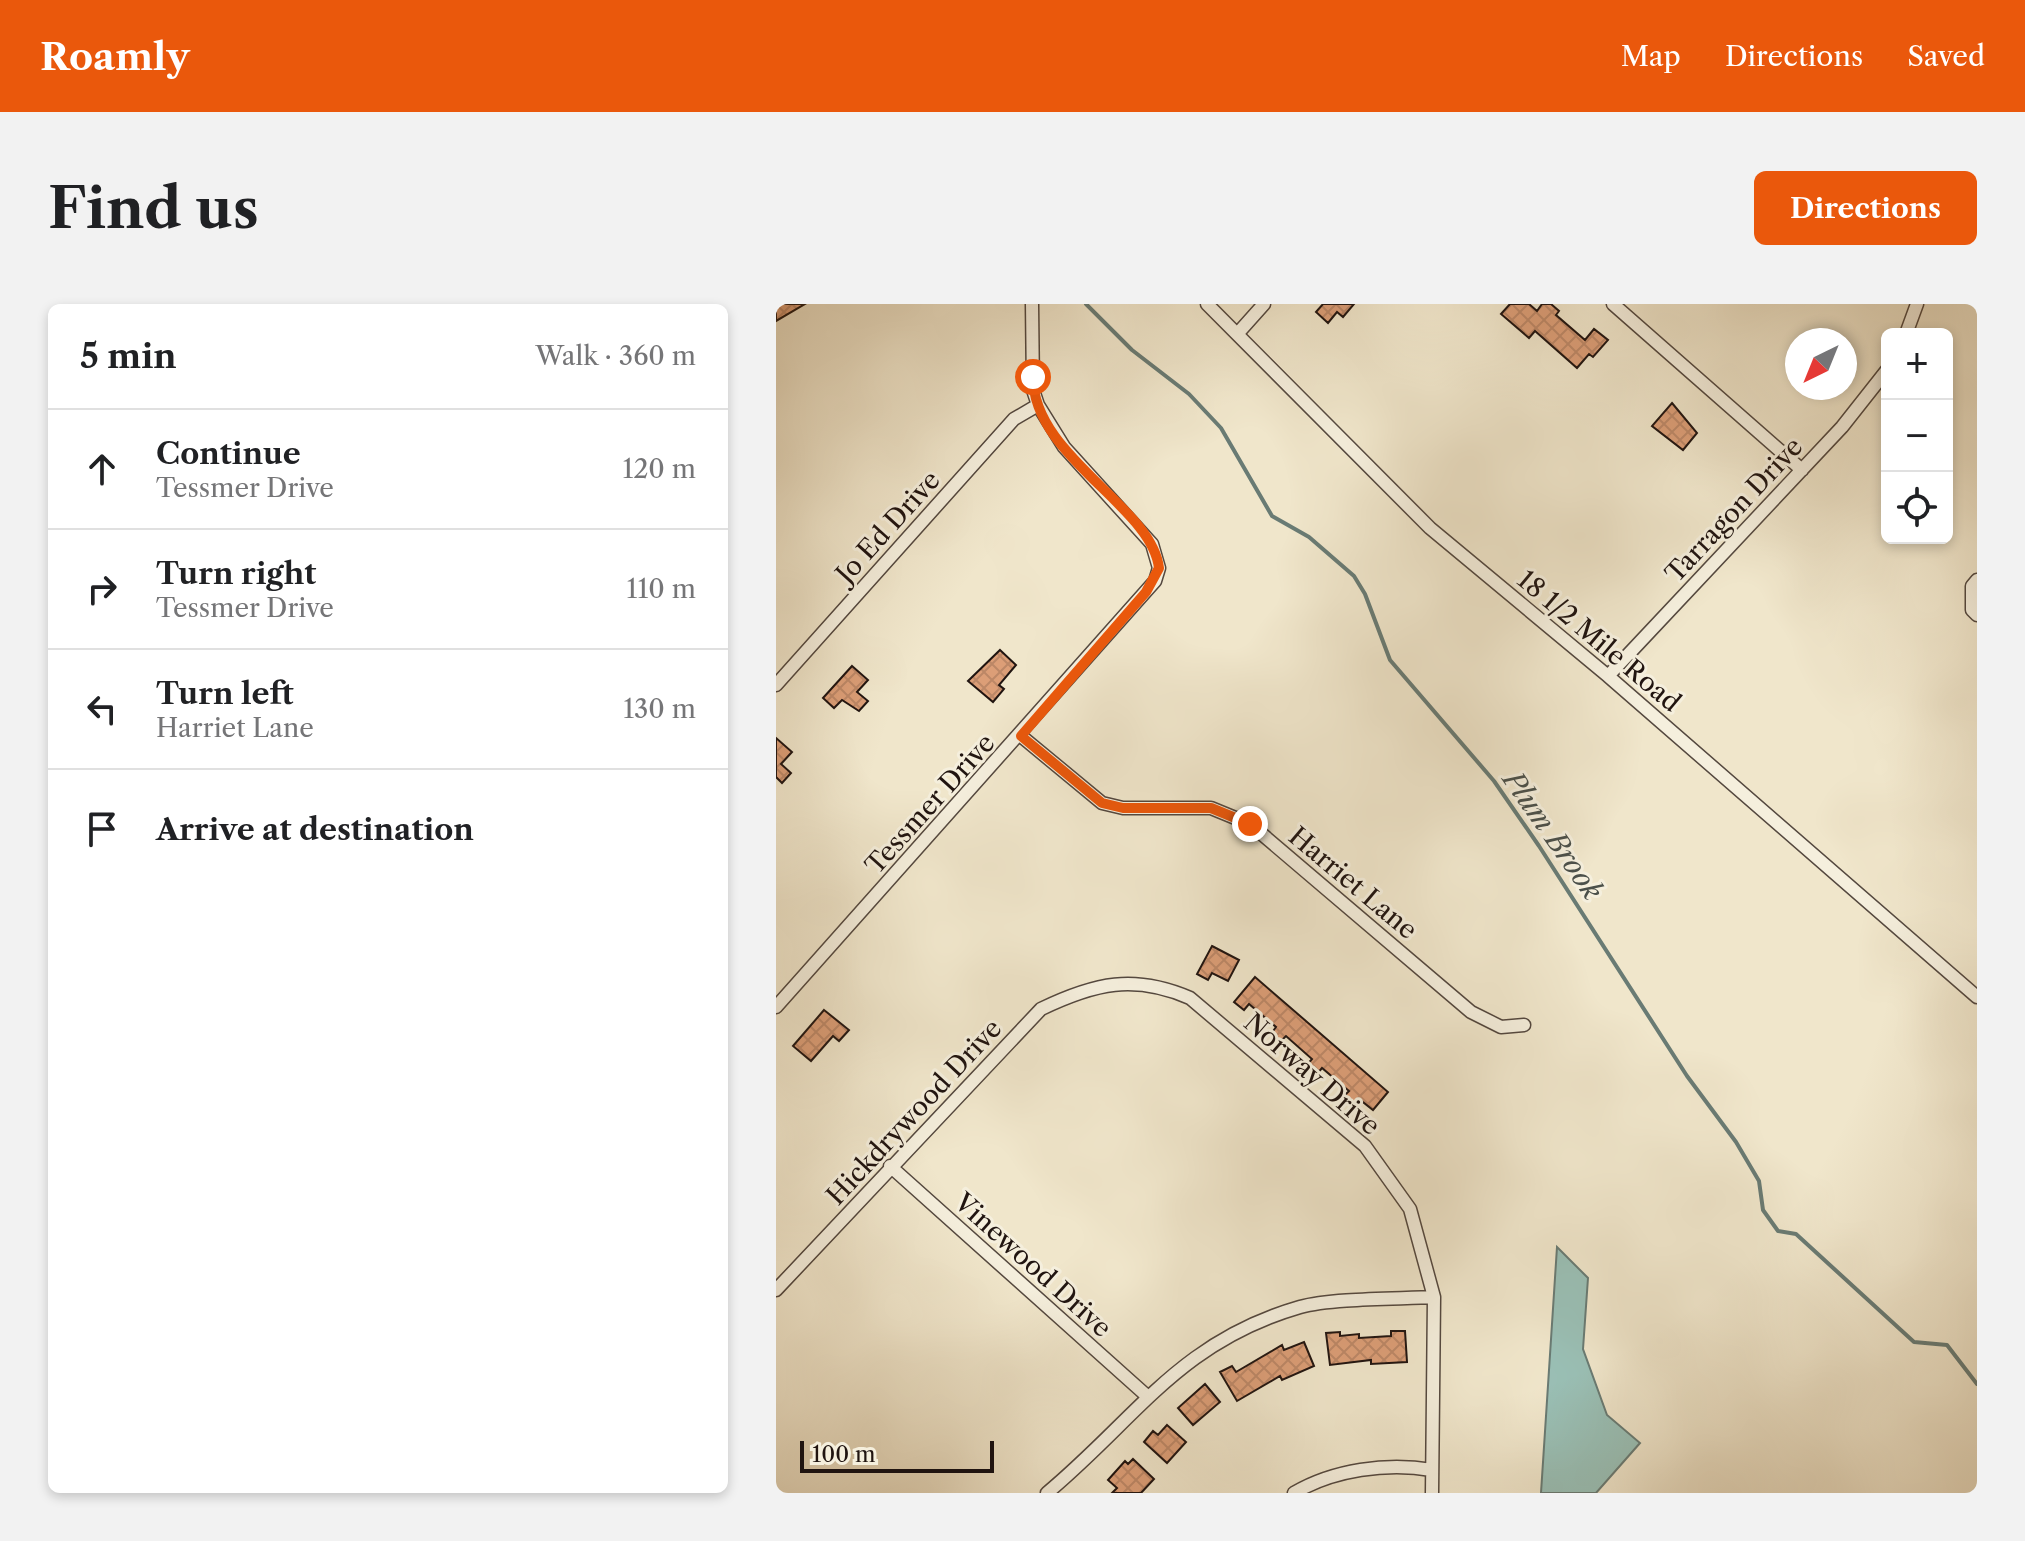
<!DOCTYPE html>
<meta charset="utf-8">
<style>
:root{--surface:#fff;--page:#f2f2f2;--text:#202124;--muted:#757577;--line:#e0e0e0;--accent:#ea580c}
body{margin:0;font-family:"Libre Caslon Text",serif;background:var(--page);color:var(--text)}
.controls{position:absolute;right:24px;top:24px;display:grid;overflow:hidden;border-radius:12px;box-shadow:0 4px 12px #0003}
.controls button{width:72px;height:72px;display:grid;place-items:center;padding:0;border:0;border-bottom:2px solid var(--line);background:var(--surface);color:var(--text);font:40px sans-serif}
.compass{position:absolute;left:1009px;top:24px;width:72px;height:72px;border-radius:50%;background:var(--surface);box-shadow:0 4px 12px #0003;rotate:223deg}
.scale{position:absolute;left:24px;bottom:20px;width:194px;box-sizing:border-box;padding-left:8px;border:4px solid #201410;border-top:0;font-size:22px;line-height:28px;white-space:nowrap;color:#201410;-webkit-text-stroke:6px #f5efdd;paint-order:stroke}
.stop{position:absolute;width:24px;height:24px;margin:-18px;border:6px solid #ea580c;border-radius:50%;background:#fff}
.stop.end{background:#ea580c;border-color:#fff;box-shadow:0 2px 8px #0008}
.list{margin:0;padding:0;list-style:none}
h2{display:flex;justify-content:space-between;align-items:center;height:104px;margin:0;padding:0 32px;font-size:34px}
h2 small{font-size:26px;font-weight:400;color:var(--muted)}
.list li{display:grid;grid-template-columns:52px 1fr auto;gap:24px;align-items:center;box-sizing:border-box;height:120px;padding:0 32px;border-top:2px solid var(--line)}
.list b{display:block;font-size:30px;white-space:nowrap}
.list p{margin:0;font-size:26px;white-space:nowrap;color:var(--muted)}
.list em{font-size:26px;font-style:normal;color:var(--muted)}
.icon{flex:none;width:44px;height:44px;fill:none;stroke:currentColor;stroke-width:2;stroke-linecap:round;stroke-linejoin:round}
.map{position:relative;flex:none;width:1201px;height:1189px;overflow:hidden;border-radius:12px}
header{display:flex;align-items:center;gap:48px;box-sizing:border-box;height:112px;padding:0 40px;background:var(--accent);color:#fff}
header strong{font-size:38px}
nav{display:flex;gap:44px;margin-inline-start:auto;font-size:28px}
.intro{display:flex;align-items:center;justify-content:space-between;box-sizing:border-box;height:192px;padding:0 48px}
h1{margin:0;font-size:56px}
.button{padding:20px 36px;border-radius:12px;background:var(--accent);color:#fff;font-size:28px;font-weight:700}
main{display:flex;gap:48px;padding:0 48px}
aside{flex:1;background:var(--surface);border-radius:12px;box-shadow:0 4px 12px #0003}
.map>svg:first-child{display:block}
</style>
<header>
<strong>Roamly</strong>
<nav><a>Map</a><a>Directions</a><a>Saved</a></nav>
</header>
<div class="intro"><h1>Find us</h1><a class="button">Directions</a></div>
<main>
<aside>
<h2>5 min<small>Walk · 360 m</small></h2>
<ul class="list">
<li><svg class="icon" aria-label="ahead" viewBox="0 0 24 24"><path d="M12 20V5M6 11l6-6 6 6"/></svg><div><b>Continue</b><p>Tessmer Drive</p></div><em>120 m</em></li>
<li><svg class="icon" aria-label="right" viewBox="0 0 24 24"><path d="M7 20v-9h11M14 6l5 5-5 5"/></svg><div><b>Turn right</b><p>Tessmer Drive</p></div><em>110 m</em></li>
<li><svg class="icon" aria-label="left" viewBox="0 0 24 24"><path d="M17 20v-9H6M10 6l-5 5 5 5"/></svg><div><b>Turn left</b><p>Harriet Lane</p></div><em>130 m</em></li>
<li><svg class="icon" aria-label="arrive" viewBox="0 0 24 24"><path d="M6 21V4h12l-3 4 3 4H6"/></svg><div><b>Arrive at destination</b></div></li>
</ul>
</aside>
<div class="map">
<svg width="1201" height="1189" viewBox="0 0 1201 1189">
<defs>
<pattern id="building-cross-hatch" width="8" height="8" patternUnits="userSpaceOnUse" patternTransform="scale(2)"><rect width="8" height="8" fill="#dc9e77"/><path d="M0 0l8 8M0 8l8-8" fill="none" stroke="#bc8766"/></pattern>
</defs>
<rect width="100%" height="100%" fill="#f0e6cb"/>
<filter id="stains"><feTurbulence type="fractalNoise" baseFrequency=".0025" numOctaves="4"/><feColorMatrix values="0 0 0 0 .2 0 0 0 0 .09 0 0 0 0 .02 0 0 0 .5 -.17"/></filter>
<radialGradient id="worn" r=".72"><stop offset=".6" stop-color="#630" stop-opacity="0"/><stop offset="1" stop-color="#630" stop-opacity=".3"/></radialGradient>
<path fill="#9ac0b6" stroke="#697b74" stroke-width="2" d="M781 943 812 974 807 1045 831 1111 864 1139 820 1189H765Z"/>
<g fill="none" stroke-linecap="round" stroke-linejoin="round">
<path stroke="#697b74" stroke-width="4" d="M310 0 356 46 413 90 445 124 496 212 533 233 578 272 589 290 614 356 718 477 763 542 911 772 960 838 983 877 987 906 1002 927 1020 930 1138 1038 1171 1041 1201 1080"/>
</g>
<path fill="url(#building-cross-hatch)" stroke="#201410" stroke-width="2" d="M0 0H29L0 17Z
M547 0H578L567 13 561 8 552 19 540 8Z
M734 0H753L761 7 766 0H775L783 7 780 11 809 36 818 25 832 36 817 53 813 50 801 64 759 27 753 34 725 10Z
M896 99 921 129 907 146 876 122Z
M224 346 240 361 223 381 228 385 217 398 192 377Z
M76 362 92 376 81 388 92 397 83 407 66 396 58 404 47 394Z
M0 434 16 448 5 460 15 469 6 479 0 473Z
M436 642 463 656 452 677 436 669 432 676 421 670Z
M479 673 612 788 597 806 583 795 578 801 568 792 573 787 546 764 541 770 531 761 536 755 510 732 504 738 495 730 500 723 473 700 468 706 458 698Z
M48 706 73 726 63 737 57 732 35 757 17 742Z
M615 1027H629L631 1058 595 1060V1056L554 1061 550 1029 564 1028V1032L583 1030V1034L615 1032Z
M528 1038 538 1062 506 1076 504 1072 461 1097 444 1068 456 1062 460 1068 506 1041 508 1046Z
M429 1080 444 1098 417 1121 402 1104Z
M391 1121 410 1138 391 1159 368 1138 377 1127 382 1131Z
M357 1155 378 1175 365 1189H336L341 1184 332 1176 349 1157 352 1160Z"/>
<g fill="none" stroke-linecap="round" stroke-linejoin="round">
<defs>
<path id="minor" d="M431 0 654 224 832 372 1201 693
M837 0 1026 166
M463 28 488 0
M1130 30 1141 0
M1201 276 1196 282V306L1201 311
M832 372 1066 123 1111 66
M0 381 238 115 262 101
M245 432 326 499 347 504H435L474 520 695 708 725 723 748 721
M0 703 379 277 383 264 376 240 288 143 262 101 257 86 256 0
M114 862 371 1092
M0 986 265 705C319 679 358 670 414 694L589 842 634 905 658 993 656 1189
M271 1189C361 1114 403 1038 524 1003 556 994 623 995 658 993
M518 1189C557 1166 611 1158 656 1166"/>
</defs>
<use href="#minor" stroke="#54483f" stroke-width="15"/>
<use href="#minor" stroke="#f5efdd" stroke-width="12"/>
</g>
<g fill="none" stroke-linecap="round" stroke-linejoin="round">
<path stroke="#ea580c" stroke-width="10" d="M257 73C257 153 376 202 383 264L370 288 245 432 326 499 347 504H435L474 520"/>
</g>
<g text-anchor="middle" stroke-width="6" stroke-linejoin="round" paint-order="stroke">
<g font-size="26" fill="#201410" stroke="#f5efdd">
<text transform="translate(958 206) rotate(-47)" y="9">Tarragon Drive</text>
<text transform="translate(112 223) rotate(-48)" y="9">Jo Ed Drive</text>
<text transform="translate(823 337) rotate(40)" y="9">18 1/2 Mile Road</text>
<text transform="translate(154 500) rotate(-48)" y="9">Tessmer Drive</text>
<text transform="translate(577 579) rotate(40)" y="9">Harriet Lane</text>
<text transform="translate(536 770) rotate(41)" y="9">Norway Drive</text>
<text transform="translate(138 808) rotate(-47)" y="9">Hickdrywood Drive</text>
<text transform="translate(257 961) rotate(42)" y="9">Vinewood Drive</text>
</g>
<g font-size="28" font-style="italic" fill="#4b504a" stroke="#f5efdd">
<text transform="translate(777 531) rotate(55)" y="10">Plum Brook</text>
</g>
</g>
<rect width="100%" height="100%" filter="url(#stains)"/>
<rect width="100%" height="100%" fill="url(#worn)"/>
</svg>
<div class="controls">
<button>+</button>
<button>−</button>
<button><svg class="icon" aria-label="locate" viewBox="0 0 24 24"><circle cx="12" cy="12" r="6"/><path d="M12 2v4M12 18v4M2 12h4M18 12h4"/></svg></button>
</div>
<svg class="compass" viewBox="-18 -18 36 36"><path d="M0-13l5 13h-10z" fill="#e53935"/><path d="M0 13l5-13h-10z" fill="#757577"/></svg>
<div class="scale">100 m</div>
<div class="stop" style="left:257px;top:73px"></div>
<div class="stop end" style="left:474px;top:520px"></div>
</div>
</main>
